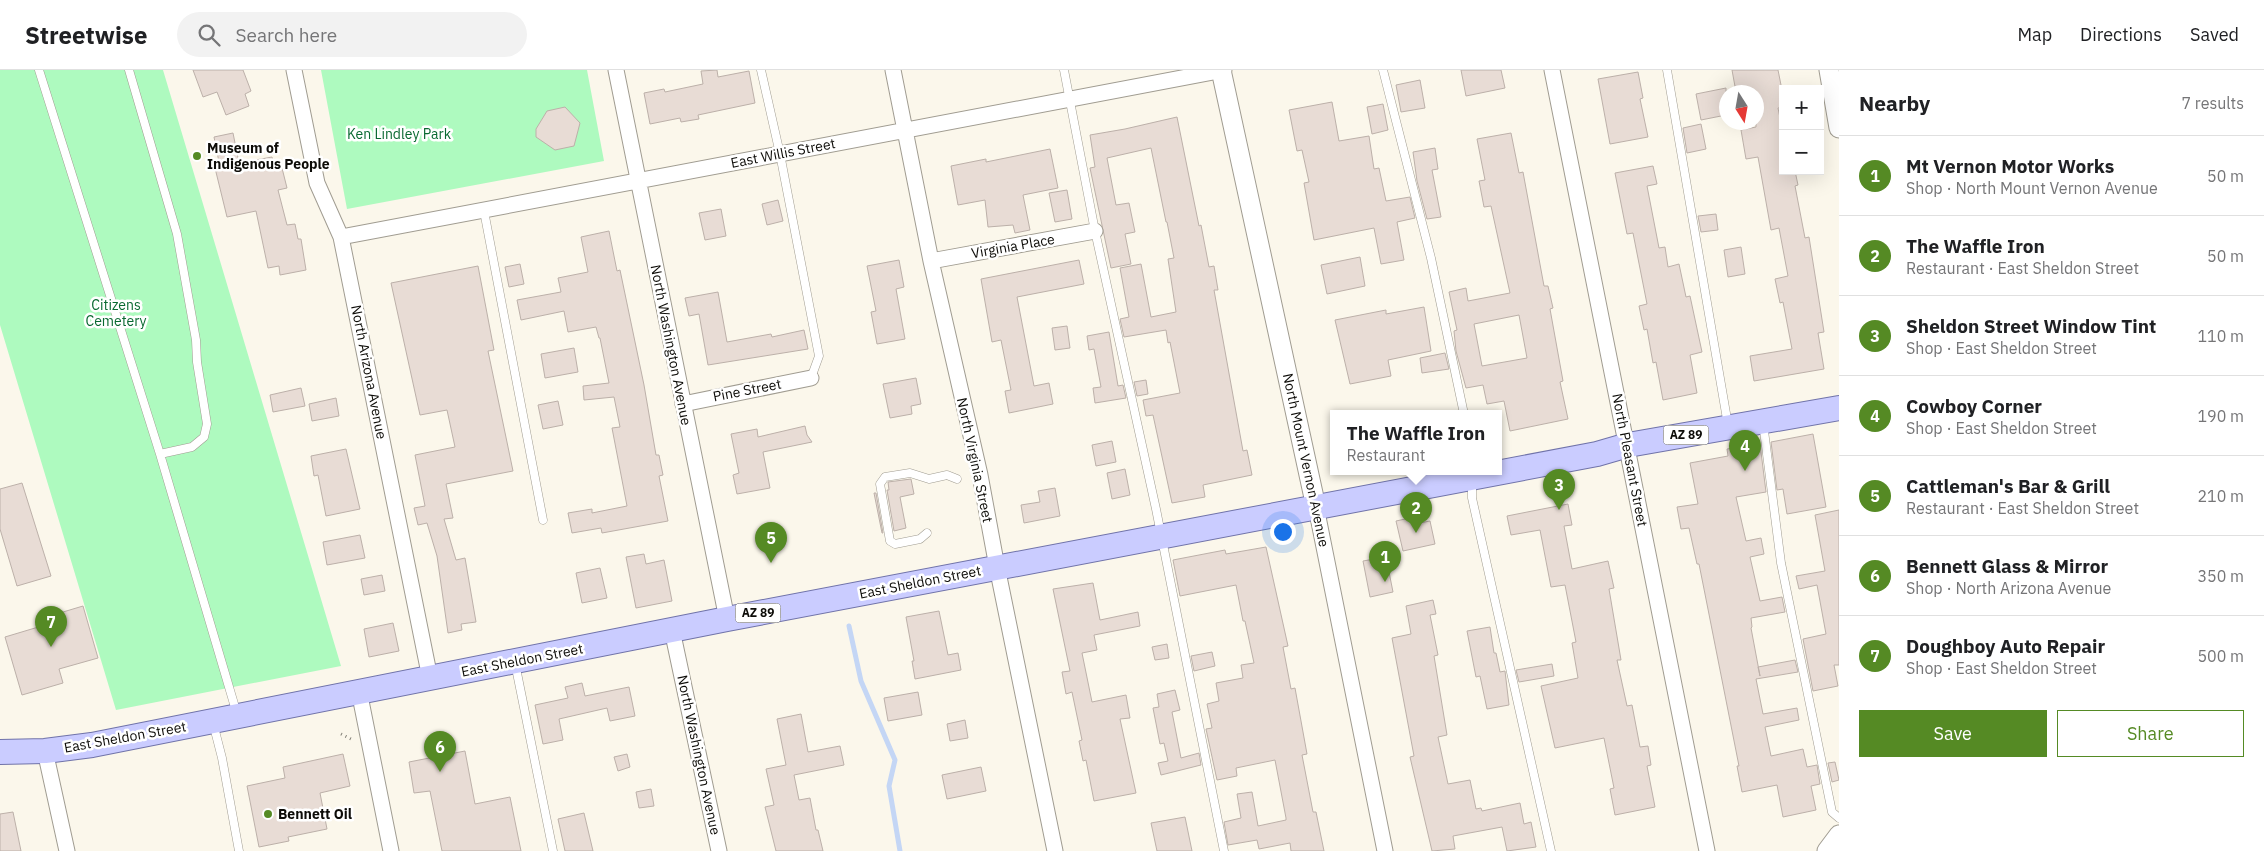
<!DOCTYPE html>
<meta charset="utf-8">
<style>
:root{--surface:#fff;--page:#f2f2f2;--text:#202124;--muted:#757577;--line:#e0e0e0;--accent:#558a24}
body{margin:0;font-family:"IBM Plex Sans",sans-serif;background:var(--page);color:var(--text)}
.controls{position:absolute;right:15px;top:15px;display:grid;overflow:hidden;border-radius:0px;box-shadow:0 5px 20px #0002}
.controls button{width:45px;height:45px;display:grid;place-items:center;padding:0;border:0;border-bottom:1px solid var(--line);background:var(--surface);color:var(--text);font:25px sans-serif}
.compass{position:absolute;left:1719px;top:15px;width:45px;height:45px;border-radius:50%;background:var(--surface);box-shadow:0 5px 20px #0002;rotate:169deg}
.you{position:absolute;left:1282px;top:461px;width:18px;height:18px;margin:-12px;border:4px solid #fff;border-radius:50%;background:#1a73e8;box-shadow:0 0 0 8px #1a73e833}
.badge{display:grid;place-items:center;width:32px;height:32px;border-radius:50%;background:var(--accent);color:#fff;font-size:16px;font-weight:700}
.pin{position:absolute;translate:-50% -41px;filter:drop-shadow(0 1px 2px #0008)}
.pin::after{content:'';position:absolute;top:26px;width:18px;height:15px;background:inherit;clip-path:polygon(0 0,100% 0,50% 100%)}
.popup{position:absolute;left:1330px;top:340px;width:172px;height:65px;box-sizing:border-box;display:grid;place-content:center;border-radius:0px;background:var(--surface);filter:drop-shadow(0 1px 4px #0005);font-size:16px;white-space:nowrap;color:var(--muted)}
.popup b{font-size:19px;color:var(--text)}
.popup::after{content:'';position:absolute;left:50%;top:100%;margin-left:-10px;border:10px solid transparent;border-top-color:var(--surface)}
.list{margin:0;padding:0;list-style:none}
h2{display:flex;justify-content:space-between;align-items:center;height:65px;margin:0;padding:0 20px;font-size:21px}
h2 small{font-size:16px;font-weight:400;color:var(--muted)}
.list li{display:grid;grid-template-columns:32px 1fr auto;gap:15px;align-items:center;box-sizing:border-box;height:80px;padding:0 20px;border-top:1px solid var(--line)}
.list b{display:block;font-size:19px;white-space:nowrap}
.list p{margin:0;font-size:16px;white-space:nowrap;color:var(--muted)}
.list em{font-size:16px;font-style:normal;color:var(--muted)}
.actions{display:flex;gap:10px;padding:15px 20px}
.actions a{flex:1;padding:11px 0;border:1px solid var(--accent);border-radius:0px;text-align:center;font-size:18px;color:var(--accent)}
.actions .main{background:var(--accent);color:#fff}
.icon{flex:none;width:28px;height:28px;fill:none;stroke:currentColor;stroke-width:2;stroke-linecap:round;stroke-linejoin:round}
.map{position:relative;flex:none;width:1839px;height:781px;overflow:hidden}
header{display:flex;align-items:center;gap:30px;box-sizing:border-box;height:70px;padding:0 25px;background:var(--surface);border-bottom:1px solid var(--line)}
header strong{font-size:24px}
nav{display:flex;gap:28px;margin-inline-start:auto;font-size:18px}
.search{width:350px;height:45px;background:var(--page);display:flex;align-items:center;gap:12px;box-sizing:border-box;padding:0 18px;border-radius:28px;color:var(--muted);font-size:19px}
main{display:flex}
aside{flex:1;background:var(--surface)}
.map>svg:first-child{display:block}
</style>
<header>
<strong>Streetwise</strong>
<div class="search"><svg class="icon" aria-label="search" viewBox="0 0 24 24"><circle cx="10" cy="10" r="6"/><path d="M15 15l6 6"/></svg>Search here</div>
<nav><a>Map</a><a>Directions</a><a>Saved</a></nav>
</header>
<main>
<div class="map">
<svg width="1839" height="781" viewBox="0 0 1839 781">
<rect width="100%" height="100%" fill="#fbf7eb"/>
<path fill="#aefabf" d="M0 0H163L341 596 116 640 0 255Z
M321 0H587L604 91 347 139Z"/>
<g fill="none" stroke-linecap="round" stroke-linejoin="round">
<path stroke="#c4d6f5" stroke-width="5" d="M849 556 861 611 895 690 889 716 900 781"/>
</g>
<path fill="#e8dcd5" stroke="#bcb0a9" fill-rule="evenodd" d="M193 0H243L251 21 245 24 249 36 226 45 217 22 203 27Z
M717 0 718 7 749 1 755 33 698 45 699 49 681 52 680 48 650 54 644 23 664 19 665 22 703 14 701 1Z
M1461 0H1501L1505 18 1466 26Z
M1732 0H1778L1783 25V37L1778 38 1783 63V101H1795L1798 115 1795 116 1805 168 1809 167 1824 262 1818 263 1824 299 1754 311 1750 286 1792 279 1783 232 1780 233 1775 209 1788 206 1779 158 1771 160 1758 87 1746 89 1741 60 1756 57V22H1736Z
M1638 2 1643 28 1640 29 1648 67 1610 74 1598 9Z
M1420 10 1425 38 1401 42 1396 15Z
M1726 18V45L1701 50 1696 24Z
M1332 32 1339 71 1369 66 1374 99 1379 98 1386 131 1410 127 1415 148 1397 152 1404 190 1381 194 1374 158 1314 170 1304 113 1309 112 1302 80 1297 81 1289 40Z
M1383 34 1388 60 1372 64 1367 37Z
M565 37 580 53 574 76 555 80 536 67V59L547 41Z
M1177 47 1199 156 1201 155 1209 197 1214 196 1218 220H1214L1243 381 1247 380 1252 405 1203 415 1205 427 1172 433 1153 345 1146 346 1143 330 1180 323 1170 272 1168 273 1166 260 1124 267 1120 249 1129 247 1120 198 1141 194 1151 247 1176 242 1168 189 1174 188 1167 152H1166L1151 78 1107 88 1116 135 1129 133 1135 162 1125 164 1131 194 1111 198 1090 98 1095 97 1090 65 1125 59Z
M1701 54 1706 79 1687 83 1683 58Z
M233 63 239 93 272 87 274 96 281 94 287 118 278 120 287 155 295 154 298 169H301L306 200 280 205 279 196 268 198 256 141 227 147 215 98 220 97 214 67Z
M1511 63 1519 103 1523 102 1544 216H1548L1553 238 1550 239 1563 311 1560 312 1568 349 1510 361 1504 331 1487 334 1483 315 1466 318 1456 281 1454 261 1457 260 1449 222 1466 218 1468 231 1510 223 1491 136 1484 137 1479 111 1485 110 1477 69ZM1519 245 1527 288 1482 296 1474 254Z
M1435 78 1438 99 1432 100 1441 147 1427 149 1417 111 1413 82Z
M1050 79 1058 118 1023 125 1030 160 1015 163 1013 155 988 157 985 130 958 135 951 96 986 89V92Z
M1653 96 1657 114 1647 116 1659 178 1665 177 1668 197 1679 194 1686 227 1690 226 1702 282 1690 285 1697 323 1663 330 1656 292 1653 293 1647 259 1644 260 1639 236 1647 234 1633 163 1627 164 1615 103Z
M1067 120 1072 149 1055 152 1049 123Z
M778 130 783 151 767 155 762 134Z
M721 139 726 166 705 170 699 143Z
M1716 144 1718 160 1701 162 1698 146Z
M609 161 617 201 620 200 644 315 656 385H659L663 405 659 406 668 451 602 463 601 458 572 463 568 443 592 439V443L627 436 612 358 620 357 614 327 584 330 583 316 609 313 600 268H599L596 257 568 262 564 241 521 250 517 230 561 222 558 208 588 202 581 167Z
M1741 177 1745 204 1728 207 1724 180Z
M1360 187 1365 216 1327 224 1321 195Z
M899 190 904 217 896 219 905 269 877 274 871 242 876 241 867 196Z
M1079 190 1084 214 1017 227 1034 316 1049 313 1053 334 1009 343 1005 321 1011 320 1001 270 992 272 981 209Z
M520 194 524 214 509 217 505 197Z
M478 196 494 280 488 281 513 401 446 414 453 448 444 449 456 490 465 488 476 552 461 554 462 560 448 563 437 486 427 453 418 455 414 438 425 436 415 385 455 377 447 340 420 345 391 213Z
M718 222 727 272 771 264 772 267 804 260 808 279 708 295 699 244 689 246 685 228Z
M1424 237 1431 281 1388 290 1391 306 1350 314 1335 250 1386 240V244Z
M1067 256 1070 278 1055 280 1052 258Z
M1109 262 1118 316 1123 315 1126 328 1095 333 1093 318 1101 317 1094 279 1089 280 1087 266Z
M574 278 578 302 545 308 541 284Z
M1445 283 1449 299 1422 303 1420 288Z
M916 308 921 334 911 336 912 344 890 348 883 314Z
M1146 310 1148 324 1137 326 1134 312Z
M301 318 305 336 273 342 270 325Z
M336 328 339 346 312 351 309 334Z
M558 331 563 355 543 359 538 335Z
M805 356 807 365 812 372 763 382 770 418 737 424 733 405 739 403 731 364 757 359 758 367Z
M1813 364 1826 437 1787 444 1783 419 1777 420 1771 372Z
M1112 371 1116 392 1096 396 1092 375Z
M1760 374 1766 422 1736 427 1746 471 1761 468 1764 484 1750 487 1760 531 1782 527 1785 542 1751 548 1752 557 1751 558 1760 606 1758 597 1795 590 1798 602 1756 609 1763 644 1797 638 1799 650 1765 657 1771 686 1803 679 1807 697 1817 695 1820 714 1811 716 1816 740 1783 747 1777 715 1742 722 1737 696H1739L1704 519 1699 494H1697L1689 458 1681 459 1677 437 1698 434 1690 393 1728 386 1727 379Z
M346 379 360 439 326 446 318 405 314 406 311 386Z
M1125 399 1130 425 1112 429 1107 403Z
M911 409 914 424 900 427 906 458 894 461 887 420H889L888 412Z
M22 413 51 506 17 516 0 459V419Z
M1055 418 1060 446 1024 453 1021 435 1040 432 1038 421Z
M874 423H876L883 463H882Z
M1568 434 1572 455 1564 456 1572 499 1608 491 1614 518 1609 519 1621 590H1617L1627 636 1632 635 1640 677 1648 676 1651 695 1647 696 1655 737 1615 745 1610 719 1614 718 1604 668 1555 678 1541 616 1578 608 1572 573 1576 572 1565 515 1551 517 1540 460 1511 465 1507 446Z
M1839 440V595H1834L1838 616 1813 621 1803 569 1826 564 1817 515 1799 519 1796 506 1825 501 1815 445Z
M1419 446 1420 453 1430 451 1435 474 1403 481 1396 451Z
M360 465 365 488 327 495 323 472Z
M1266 477 1288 576 1283 577 1291 619 1295 618 1307 684 1302 685 1313 742H1316L1324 781H1291L1290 773 1259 779 1257 770 1228 775 1224 752 1241 748 1237 724 1252 722 1258 756 1286 750V748L1275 690 1236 698 1237 706 1217 710 1206 659 1212 658 1207 634 1219 631 1216 613 1243 608 1241 595 1254 593 1245 551H1243L1236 515 1180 526 1173 490 1225 480 1226 484Z
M644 484 646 494 664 490 672 531 636 538 626 487Z
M1386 487 1393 522 1370 527 1363 491Z
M600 498 607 528 582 533 576 503Z
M382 505 385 521 364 525 361 509Z
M1093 513 1100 550 1138 542 1140 556 1094 565 1097 580 1082 583 1092 632 1126 625 1130 648 1120 649 1136 723 1094 731 1086 690 1083 691 1079 671 1082 670 1072 622 1066 624 1062 602 1070 601 1053 519Z
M1433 530 1436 544 1430 545 1438 585 1434 586 1447 665 1438 667 1448 714 1470 710 1476 739 1481 738 1482 741 1520 733 1524 754 1531 752 1536 777 1507 781 1502 757 1453 766 1455 779 1432 781 1410 687 1414 686 1392 568 1411 564 1406 536Z
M83 536 98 588 59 599 63 613 22 625 5 567 45 555 43 548Z
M939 541 948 585 958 583 961 600 915 609 912 591H914L906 547Z
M393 553 399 581 369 587 364 559Z
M1490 557 1494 583H1496L1500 602 1505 601 1509 635 1487 639 1480 606 1476 607 1467 561Z
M1167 574 1169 588 1155 590 1152 577Z
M1212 582 1215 596 1194 601 1191 586Z
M1552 594 1554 606 1519 612 1516 600Z
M582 613 585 626 629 617 635 646 610 651 607 638 559 649 563 670 543 674 535 635 568 628 565 617Z
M1175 620 1180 640 1172 642 1181 688 1199 683 1201 695 1161 705 1158 693 1168 691 1164 673 1160 674 1153 638 1159 637 1157 624Z
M918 622 922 645 888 651 884 628Z
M801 644 808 682 840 676 844 695 794 705 799 730 810 728 816 760H818L823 781H776L765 737 774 735 766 699 786 695 777 649Z
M965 650 968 668 950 671 947 654Z
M465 681 475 734 510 727 521 781H442L430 721 414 723 409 692Z
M343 684 350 716 320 723 327 759 288 767 289 771 259 777 247 716 285 708 283 697Z
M627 684 630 697 618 701 614 687Z
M1835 692 1839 710 1832 712 1828 693Z
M981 697 986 721 947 729 942 705Z
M651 719 654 736 639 738 636 722Z
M13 742 21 781H0V744Z
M584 743 593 781H565L558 749Z
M1185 747 1192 781H1157L1151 753Z"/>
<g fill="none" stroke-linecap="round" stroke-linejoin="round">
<defs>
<path id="service" d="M39 0 160 384 237 644
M129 0 177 164 196 270 197 292 207 354 204 367 192 377 160 384
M761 0 780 84 819 286 811 308
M1064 0 1095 161 1156 439 1224 781
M1383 0 1431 188 1464 344
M1667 0 1728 355
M484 141 543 450
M1763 353 1781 493 1832 742 1839 748
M1472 412V428L1551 781
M927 463 920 469 895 474 890 471 880 414 885 407 910 403 929 409 947 405 957 409
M515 593 553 781
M213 653 222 688 239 781"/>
<path id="minor" d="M294 0 317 113 341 167 430 608
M616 0 727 549
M893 0 931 191 980 405 997 497 1055 781
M1552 0 1707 781
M341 167 1224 0
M931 191 1095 161
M683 334 811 308
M1316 437 1385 781
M672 560 719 781
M359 621 391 781
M45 681 67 781"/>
<path id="tertiary" d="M1221 0 1316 437
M1829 0 1839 58
M1827 781 1839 765"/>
<path id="primary" d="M0 682 45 681 92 675 727 549 1597 384 1628 375 1839 338"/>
</defs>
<use href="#service" stroke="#a09c91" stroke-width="9"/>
<use href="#minor" stroke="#a09c91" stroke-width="17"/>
<use href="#tertiary" stroke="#a09c91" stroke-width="21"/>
<use href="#primary" stroke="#7073a9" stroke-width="26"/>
<path stroke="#7f7d75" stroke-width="3" stroke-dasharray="1 4" stroke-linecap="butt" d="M341 664 351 669"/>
<use href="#service" stroke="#fff" stroke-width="8"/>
<use href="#minor" stroke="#fff" stroke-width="15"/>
<use href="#tertiary" stroke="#fff" stroke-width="19"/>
<use href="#primary" stroke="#caccff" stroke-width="24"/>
</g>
<g fill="#558a24" stroke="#fff" stroke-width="2">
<circle cx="197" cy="86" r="5"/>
<circle cx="268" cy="744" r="5"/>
</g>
<g text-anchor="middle" stroke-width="5" stroke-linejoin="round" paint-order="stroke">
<g fill="#fff" stroke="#565552" stroke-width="1">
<rect x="1663.5" y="355.5" width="45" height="19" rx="4"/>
<rect x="735.5" y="533.5" width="45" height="19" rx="4"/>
</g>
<g font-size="12" font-weight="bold" fill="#0d0c08">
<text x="1686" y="369">AZ 89</text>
<text x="758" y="547">AZ 89</text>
</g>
<g font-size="14" fill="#096931" stroke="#fff">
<text x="399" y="69">Ken Lindley Park</text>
<text x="116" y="240">Citizens<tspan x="116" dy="16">Cemetery</tspan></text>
</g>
<g font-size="14" font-weight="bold" fill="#0d0c08" stroke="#fff" text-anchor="start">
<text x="207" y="83">Museum of<tspan x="207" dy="16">Indigenous People</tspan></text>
<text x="278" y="749">Bennett Oil</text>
</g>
<g font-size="14" fill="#0d0c08" stroke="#fff">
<text transform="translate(783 83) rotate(-11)" y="5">East Willis Street</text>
<text transform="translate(1013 176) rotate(-10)" y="5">Virginia Place</text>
<text transform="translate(671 275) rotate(79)" y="5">North Washington Avenue</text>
<text transform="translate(369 302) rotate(79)" y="5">North Arizona Avenue</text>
<text transform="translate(747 320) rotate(-11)" y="5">Pine Street</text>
<text transform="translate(975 390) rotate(78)" y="5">North Virginia Street</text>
<text transform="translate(1306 390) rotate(78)" y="5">North Mount Vernon Avenue</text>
<text transform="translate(1630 390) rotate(79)" y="5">North Pleasant Street</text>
<text transform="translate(920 512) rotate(-11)" y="5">East Sheldon Street</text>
<text transform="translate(522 590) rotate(-11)" y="5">East Sheldon Street</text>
<text transform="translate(125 667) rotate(-10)" y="5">East Sheldon Street</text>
<text transform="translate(699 685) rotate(78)" y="5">North Washington Avenue</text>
</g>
</g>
</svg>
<div class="controls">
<button>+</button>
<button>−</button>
</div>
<svg class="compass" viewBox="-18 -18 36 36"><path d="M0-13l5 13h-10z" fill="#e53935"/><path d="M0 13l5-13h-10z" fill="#757577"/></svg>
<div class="you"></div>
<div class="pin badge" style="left:1385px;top:512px">1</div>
<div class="pin badge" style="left:1416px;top:463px">2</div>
<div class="popup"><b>The Waffle Iron</b>Restaurant</div>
<div class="pin badge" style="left:1559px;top:440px">3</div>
<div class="pin badge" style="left:1745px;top:401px">4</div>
<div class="pin badge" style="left:771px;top:493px">5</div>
<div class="pin badge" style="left:440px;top:702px">6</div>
<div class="pin badge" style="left:51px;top:577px">7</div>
</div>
<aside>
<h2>Nearby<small>7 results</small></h2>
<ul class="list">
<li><span class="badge">1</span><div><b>Mt Vernon Motor Works</b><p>Shop · North Mount Vernon Avenue</p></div><em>50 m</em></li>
<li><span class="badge">2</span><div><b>The Waffle Iron</b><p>Restaurant · East Sheldon Street</p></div><em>50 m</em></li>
<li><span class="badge">3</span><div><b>Sheldon Street Window Tint</b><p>Shop · East Sheldon Street</p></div><em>110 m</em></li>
<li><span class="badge">4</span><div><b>Cowboy Corner</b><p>Shop · East Sheldon Street</p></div><em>190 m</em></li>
<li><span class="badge">5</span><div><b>Cattleman's Bar &amp; Grill</b><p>Restaurant · East Sheldon Street</p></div><em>210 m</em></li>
<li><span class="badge">6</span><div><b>Bennett Glass &amp; Mirror</b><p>Shop · North Arizona Avenue</p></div><em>350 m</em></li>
<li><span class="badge">7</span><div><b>Doughboy Auto Repair</b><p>Shop · East Sheldon Street</p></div><em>500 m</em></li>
</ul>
<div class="actions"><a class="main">Save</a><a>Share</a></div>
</aside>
</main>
